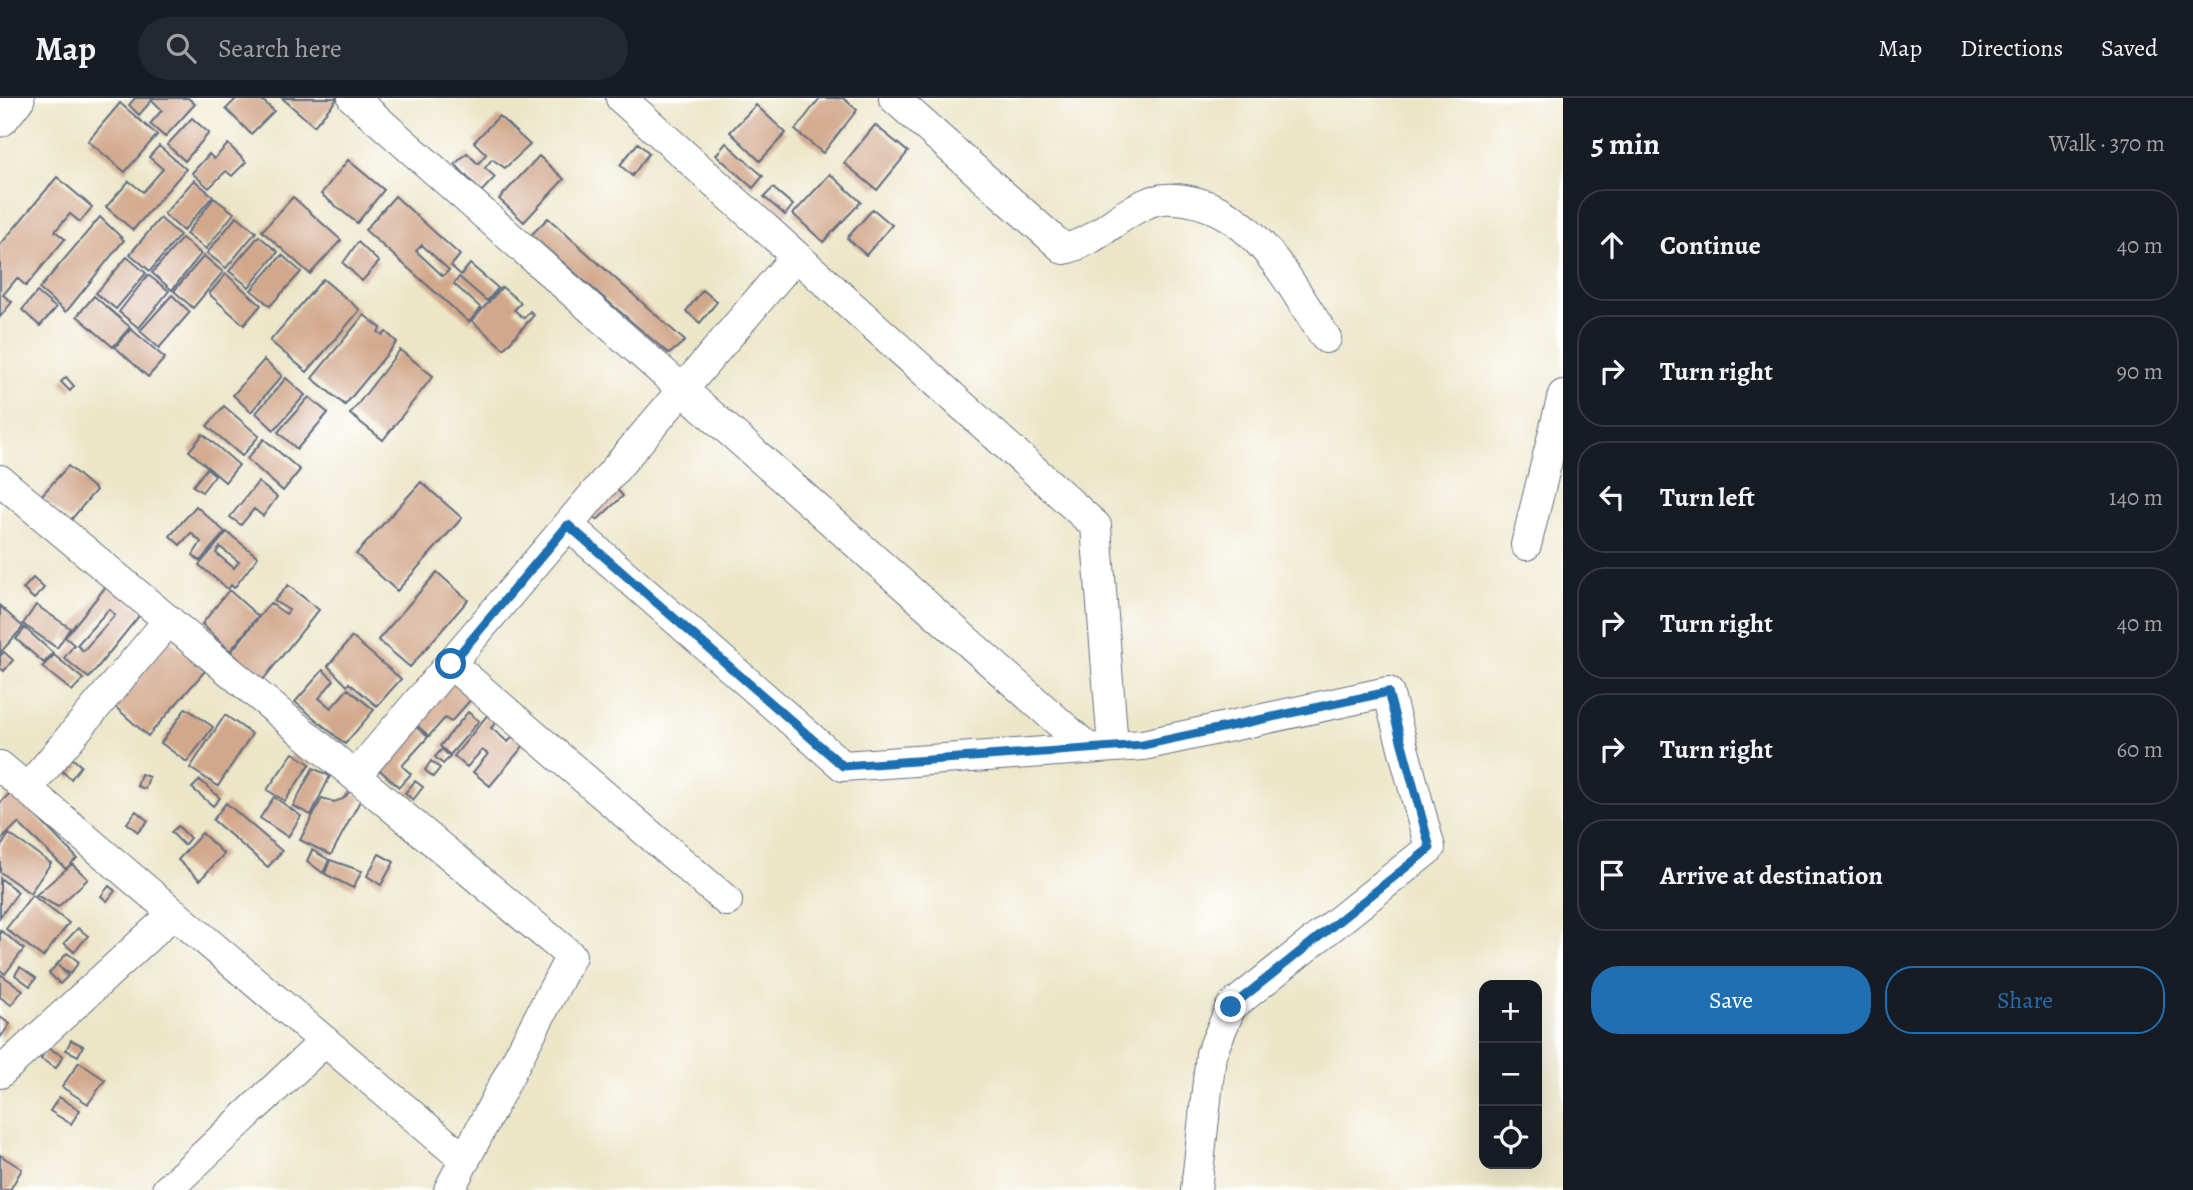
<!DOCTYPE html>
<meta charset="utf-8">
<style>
:root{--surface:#171b24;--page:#242831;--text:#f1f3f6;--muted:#9ea1a6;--line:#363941;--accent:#1f6fb2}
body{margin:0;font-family:Alegreya,serif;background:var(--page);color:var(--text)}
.controls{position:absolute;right:21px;bottom:21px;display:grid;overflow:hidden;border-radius:14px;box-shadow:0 7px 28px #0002}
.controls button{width:63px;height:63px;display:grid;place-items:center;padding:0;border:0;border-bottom:2px solid var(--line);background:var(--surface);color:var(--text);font:35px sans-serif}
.stop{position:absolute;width:21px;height:21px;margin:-16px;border:5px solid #1f6fb2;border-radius:50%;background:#fff}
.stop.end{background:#1f6fb2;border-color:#fff;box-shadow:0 2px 7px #0008}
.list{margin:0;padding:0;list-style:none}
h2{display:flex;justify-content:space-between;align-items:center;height:91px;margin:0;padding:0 28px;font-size:30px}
h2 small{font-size:23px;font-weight:400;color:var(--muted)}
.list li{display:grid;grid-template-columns:46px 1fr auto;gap:21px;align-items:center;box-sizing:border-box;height:112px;margin:0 14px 14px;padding:0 14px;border:2px solid var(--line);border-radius:28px}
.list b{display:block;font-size:26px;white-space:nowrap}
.list em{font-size:23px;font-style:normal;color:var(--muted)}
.actions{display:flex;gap:14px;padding:21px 28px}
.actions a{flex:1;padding:16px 0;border:2px solid var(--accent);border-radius:28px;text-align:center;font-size:24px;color:var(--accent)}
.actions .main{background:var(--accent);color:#fff}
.icon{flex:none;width:38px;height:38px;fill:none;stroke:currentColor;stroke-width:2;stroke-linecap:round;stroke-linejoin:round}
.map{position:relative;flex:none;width:1563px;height:1092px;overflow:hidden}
header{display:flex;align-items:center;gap:42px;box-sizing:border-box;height:98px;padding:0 35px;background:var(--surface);border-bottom:2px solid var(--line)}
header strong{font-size:33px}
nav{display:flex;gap:38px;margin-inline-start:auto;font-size:24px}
.search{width:490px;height:63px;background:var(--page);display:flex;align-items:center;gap:18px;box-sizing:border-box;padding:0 24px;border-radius:38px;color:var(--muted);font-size:26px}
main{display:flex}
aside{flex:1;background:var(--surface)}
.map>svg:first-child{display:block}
</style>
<header>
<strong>Map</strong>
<div class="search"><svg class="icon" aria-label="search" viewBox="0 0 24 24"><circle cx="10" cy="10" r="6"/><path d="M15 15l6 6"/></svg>Search here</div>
<nav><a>Map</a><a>Directions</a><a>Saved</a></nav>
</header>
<main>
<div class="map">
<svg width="1563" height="1092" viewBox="0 0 1563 1092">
<rect width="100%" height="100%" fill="#fff"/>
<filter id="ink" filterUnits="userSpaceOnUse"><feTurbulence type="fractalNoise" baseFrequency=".0143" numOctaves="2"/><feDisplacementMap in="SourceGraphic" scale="14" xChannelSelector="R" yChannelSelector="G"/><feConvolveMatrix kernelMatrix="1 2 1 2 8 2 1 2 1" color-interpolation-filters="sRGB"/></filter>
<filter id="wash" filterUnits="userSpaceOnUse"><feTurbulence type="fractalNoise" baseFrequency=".00686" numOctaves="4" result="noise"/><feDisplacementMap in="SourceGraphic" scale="28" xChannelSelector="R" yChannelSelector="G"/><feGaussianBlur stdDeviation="1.57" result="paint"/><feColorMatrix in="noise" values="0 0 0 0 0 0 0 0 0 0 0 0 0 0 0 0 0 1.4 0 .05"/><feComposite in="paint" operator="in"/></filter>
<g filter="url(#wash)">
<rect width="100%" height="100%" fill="#ece6c8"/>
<g id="blocks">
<path fill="#d2a88c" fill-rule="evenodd" d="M135 0H188L195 6 165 39 150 26 162 12 152 2 139 17 129 7Z
M237 0H260L274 13 251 36 226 11Z
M282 0H338L314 28Z
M820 0H843L857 12 823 55 795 32Z
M120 5 157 37 125 74 88 43Z
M756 7 786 35 760 63 730 34Z
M499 18 530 47 505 70 492 61 485 70 495 79 481 94 455 66 467 55 478 66 486 56 474 44Z
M192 20 209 35 185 63 167 47Z
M875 27 908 54 877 92 844 65Z
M638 45 649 55 632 78 620 67Z
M726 45 763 78 753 90 716 57Z
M228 46 246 64 232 78 226 73 209 90 192 75 209 56 214 61Z
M159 48 186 71 133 132 106 109 129 83 143 94 163 71 149 59Z
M539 58 564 81 524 124 499 101Z
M348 62 384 92 357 125 321 96Z
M830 76 861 104 823 144 793 116Z
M57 79 92 109 80 124 70 116 55 133 65 141 26 188 17 180 3 197 12 204 0 219V147Z
M194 82 213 98 183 133 164 116Z
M773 90 793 107 785 117 764 99Z
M395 98 460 157 451 168 461 177 470 166 498 190 487 203 459 179 454 186 481 210 469 224 365 132ZM422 147 449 172 443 178 416 153Z
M293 99 341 142 310 176 262 133Z
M214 100 234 115 206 151 186 136Z
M873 111 892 127 866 157 847 140Z
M237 118 256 134 226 170 207 155Z
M100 119 124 142 66 214 39 191Z
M160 120 180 137 150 173 130 156Z
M548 120 685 243 669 256 531 137Z
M259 138 278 154 249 189 229 173Z
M182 140 201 156 172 192 152 175Z
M358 144 379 164 362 183 343 165Z
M282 157 301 174 270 208 251 192Z
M204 158 223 174 193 210 174 193Z
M127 159 146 175 116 211 96 195Z
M226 176 261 207 244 227 209 196Z
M148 177 169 193 139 230 119 214Z
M323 181 360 212 307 274 270 243Z
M502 189 521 205 514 212 524 220 530 213 534 217 504 251 472 223Z
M703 192 717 204 700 225 686 213Z
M37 194 56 210 40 228 22 212Z
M172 197 190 214 159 250 140 233Z
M94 198 130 229 113 249 77 218Z
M364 217 381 230 378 234 383 237 386 234 397 244 345 307 312 280Z
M131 231 165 260 148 279 115 249Z
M400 252 433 278 383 342 350 316Z
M264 262 282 278 251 314 233 297Z
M66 279 74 288 70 293 61 284Z
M286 280 305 297 274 332 256 315Z
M309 299 328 315 297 351 278 334Z
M224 308 259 338 242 358 207 328Z
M203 336 239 367 225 384 189 353Z
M264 341 300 372 283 393 247 361Z
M68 368 96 392 70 423 41 398Z
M207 370 215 377 202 394 193 388Z
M258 384 277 399 263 418 254 411 241 427 230 419Z
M421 384 462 420 397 493 356 456Z
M614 388 623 398 597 422 588 412Z
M196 408 225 434 200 463 193 457 201 444 191 435 180 447 170 438Z
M227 434 258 459 234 490 231 487 228 491 199 467ZM220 449 239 464 234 470 216 455Z
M437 474 468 502 410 569 378 542Z
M33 480 44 490 34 501 23 491Z
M108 486 143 513 89 580 64 560 74 547 65 539ZM109 511 115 517 83 553 77 547Z
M288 487 319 512 262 583 231 554 270 505 286 516 289 512 274 503Z
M229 492 258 518 230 553 202 526Z
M36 507 70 530 57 550 23 526Z
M0 508 23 529 0 555Z
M25 530 53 555 44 565 16 541Z
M352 539 401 581 377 608 349 585 347 588 328 568Z
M169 541 205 573 148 638 112 606Z
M4 554 13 562 4 573 0 570V558Z
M54 557 83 581 72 593 42 569Z
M323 572 334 582 319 600 331 610 348 591 374 612 345 646 295 604Z
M450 579 473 599 451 624 445 620 429 638 413 624Z
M186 610 213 629 187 664 161 645Z
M468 614 479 623 450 657 440 648Z
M489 615 497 623 491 630 508 644 514 637 525 646 490 688 473 674 488 656 482 652 467 669 454 658Z
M225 617 252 636 218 688 190 670Z
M412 625 428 639 402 668 411 676 399 689 375 668Z
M442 651 450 659 443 666 435 659Z
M293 655 310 666 285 703 267 692Z
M72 660 81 668 71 681 62 673Z
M431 663 440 670 433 679 425 672Z
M313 670 330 678 311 717 293 708Z
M141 676 149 679 145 691 137 688Z
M200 682 220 700 213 708 192 690Z
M415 683 423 689 413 702 405 695Z
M351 692 361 701 331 757 300 742 322 700 334 704 343 701Z
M12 693 77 760 66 771 18 725 0 743V705Z
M274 699 301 718 288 739 260 720Z
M226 705 282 753 268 769 213 722Z
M136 713 148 723 138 734 127 725Z
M178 728 190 740 184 747 171 734Z
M202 735 224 756 200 782 178 762Z
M9 736 51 765 30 795 0 774V750Z
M312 752 329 762 323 775 307 763Z
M379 756 394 764 381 787 367 778Z
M330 762 362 773 353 790 325 776Z
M72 766 88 781 58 809 36 797Z
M0 780 18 794 0 819Z
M109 788 115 793 107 803 101 798Z
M32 797 69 825 43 859 6 831Z
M78 830 88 838 74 854 64 845Z
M0 832 24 851 5 876 0 872Z
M67 855 79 864 70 876 58 867 68 878 60 886 49 875Z
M20 869 36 880 30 888 15 877Z
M0 876 23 892 11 907 0 899Z
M0 919 10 926 0 940Z
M71 942 83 948 78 958 66 952Z
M46 949 63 958 56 970 41 961Z
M79 964 105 982 88 1006 62 989Z
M59 999 80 1012 71 1026 50 1013Z
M0 1057 22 1071 10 1092H0Z"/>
</g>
</g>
<g filter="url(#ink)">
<use href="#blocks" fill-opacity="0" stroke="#646f83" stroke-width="2"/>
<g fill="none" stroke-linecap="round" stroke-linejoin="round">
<defs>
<path id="minor" d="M353 0 1089 651
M621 0 1096 428 1113 649
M894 0 1064 151C1096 144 1114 120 1143 107 1159 99 1173 100 1190 103 1258 116 1290 188 1326 240
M0 382 571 858 449 1092
M568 427 843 668 1143 647 1388 594 1430 750 1231 909 1211 956 1196 1092
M1526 447 1563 297
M451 566 727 803
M0 668 465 1062
M355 678 796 158
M27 691 169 522
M0 975 174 815
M167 1092 325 943"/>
<path id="tertiary" d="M0 20 16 0"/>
</defs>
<use href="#minor" stroke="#646f83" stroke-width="32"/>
<use href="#tertiary" stroke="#646f83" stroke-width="39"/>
<use href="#minor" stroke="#fff" stroke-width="30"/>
<use href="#tertiary" stroke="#fff" stroke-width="37"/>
</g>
</g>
<g fill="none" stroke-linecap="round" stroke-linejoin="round" filter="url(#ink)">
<path stroke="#1f6fb2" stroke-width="9" d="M451 566 568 427 843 668 1143 647 1388 594 1430 750 1231 909"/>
</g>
</svg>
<div class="controls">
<button>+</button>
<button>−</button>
<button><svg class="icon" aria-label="locate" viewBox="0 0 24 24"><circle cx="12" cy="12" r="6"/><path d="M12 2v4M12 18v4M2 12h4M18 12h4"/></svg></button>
</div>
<div class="stop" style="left:451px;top:566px"></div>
<div class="stop end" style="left:1231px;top:909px"></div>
</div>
<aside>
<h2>5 min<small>Walk · 370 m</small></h2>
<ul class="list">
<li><svg class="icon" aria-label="ahead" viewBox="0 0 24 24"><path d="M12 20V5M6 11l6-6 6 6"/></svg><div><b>Continue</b></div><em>40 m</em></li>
<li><svg class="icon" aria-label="right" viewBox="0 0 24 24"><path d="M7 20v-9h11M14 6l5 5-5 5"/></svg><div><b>Turn right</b></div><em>90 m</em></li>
<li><svg class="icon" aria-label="left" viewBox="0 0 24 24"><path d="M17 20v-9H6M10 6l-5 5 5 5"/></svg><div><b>Turn left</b></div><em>140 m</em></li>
<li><svg class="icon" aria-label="right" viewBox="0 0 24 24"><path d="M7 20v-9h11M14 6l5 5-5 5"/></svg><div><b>Turn right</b></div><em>40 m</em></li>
<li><svg class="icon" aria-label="right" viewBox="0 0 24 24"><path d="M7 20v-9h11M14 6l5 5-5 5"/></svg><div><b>Turn right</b></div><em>60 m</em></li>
<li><svg class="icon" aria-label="arrive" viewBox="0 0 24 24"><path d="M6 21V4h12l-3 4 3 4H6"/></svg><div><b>Arrive at destination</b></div></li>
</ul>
<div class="actions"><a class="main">Save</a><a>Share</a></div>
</aside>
</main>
